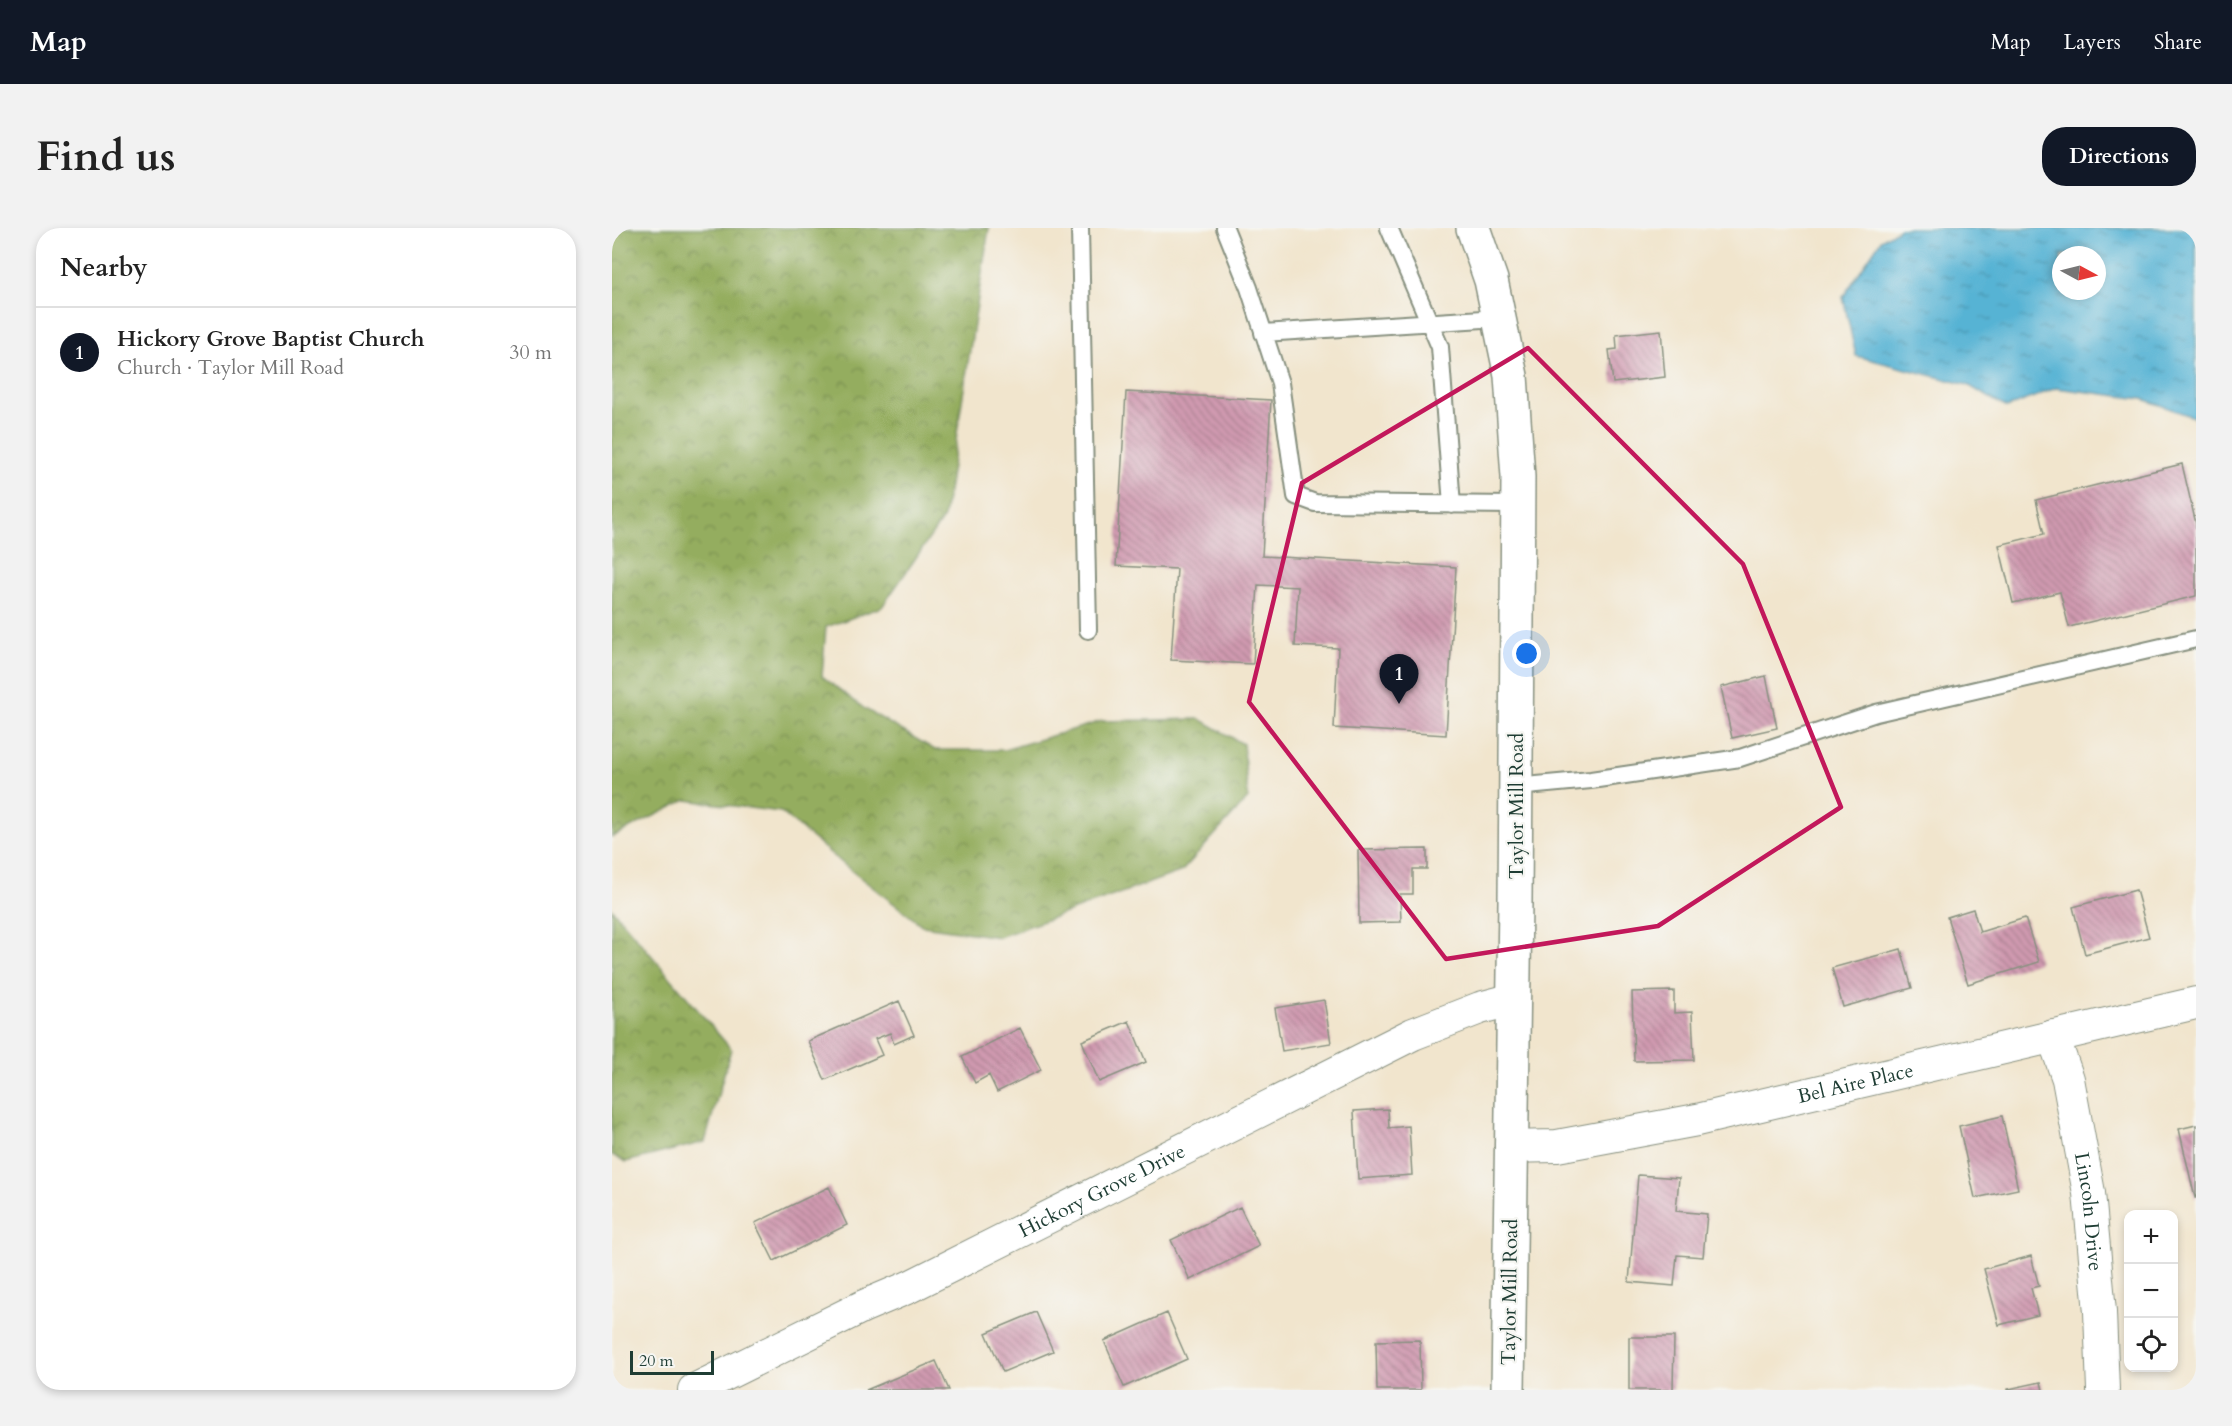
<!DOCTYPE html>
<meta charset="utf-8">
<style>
:root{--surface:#fff;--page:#f2f2f2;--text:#222;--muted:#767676;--line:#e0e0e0;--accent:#111827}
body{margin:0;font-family:Cardo,serif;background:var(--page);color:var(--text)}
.controls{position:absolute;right:18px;bottom:18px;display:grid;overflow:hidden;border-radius:12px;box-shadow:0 3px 9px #0003}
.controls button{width:54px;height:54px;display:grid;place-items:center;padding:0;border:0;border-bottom:2px solid var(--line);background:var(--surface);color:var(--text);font:30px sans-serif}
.compass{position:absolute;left:1440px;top:18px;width:54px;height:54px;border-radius:50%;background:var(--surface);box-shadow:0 3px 9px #0003;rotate:97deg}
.scale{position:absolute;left:18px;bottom:15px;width:84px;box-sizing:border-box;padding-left:6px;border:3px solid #1f3d34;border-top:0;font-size:16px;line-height:21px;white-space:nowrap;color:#1f3d34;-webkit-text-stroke:4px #f6f6f2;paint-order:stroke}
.you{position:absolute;left:915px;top:426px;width:21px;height:21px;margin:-15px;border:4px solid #fff;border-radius:50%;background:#1a73e8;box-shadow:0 0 0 9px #1a73e833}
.badge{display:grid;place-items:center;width:39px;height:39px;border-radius:50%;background:var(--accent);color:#fff;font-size:20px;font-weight:700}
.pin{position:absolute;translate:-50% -50px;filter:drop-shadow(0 2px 3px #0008)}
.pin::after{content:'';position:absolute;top:32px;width:21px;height:18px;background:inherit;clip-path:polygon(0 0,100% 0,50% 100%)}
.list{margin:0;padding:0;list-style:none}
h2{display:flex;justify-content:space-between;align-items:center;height:78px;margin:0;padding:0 24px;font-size:26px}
h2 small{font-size:20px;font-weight:400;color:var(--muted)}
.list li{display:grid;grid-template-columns:39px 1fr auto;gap:18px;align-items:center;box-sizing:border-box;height:90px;padding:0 24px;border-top:2px solid var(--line)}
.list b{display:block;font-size:22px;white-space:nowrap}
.list p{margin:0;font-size:20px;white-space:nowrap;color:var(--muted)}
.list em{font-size:20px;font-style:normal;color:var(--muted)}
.icon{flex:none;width:33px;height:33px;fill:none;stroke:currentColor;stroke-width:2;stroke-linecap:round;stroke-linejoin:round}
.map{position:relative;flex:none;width:1584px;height:1162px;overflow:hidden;border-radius:24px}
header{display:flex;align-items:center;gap:36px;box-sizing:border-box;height:84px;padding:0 30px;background:var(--accent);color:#fff}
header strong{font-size:28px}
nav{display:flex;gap:33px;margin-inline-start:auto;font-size:21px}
.intro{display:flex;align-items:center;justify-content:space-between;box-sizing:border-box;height:144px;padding:0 36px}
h1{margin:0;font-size:42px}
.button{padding:15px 27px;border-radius:24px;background:var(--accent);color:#fff;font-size:21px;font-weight:700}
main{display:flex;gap:36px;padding:0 36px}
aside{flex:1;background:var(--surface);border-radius:24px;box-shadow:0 3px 9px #0003}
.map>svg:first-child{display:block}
</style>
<header>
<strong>Map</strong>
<nav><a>Map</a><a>Layers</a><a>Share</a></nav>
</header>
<div class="intro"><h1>Find us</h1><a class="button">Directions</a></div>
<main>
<aside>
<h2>Nearby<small></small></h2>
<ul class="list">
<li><span class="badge">1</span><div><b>Hickory Grove Baptist Church</b><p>Church · Taylor Mill Road</p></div><em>30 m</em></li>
</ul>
</aside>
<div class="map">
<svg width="1584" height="1162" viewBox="0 0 1584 1162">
<defs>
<pattern id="forest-crowns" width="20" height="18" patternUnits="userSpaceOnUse" patternTransform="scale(1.5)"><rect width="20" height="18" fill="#94ad5f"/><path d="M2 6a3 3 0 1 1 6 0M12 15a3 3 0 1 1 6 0" fill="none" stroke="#788e4f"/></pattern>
<pattern id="water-ripples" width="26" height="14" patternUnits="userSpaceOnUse" patternTransform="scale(1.5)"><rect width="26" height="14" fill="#56b3d4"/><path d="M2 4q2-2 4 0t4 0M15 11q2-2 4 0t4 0" fill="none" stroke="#4793ad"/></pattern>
<pattern id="building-back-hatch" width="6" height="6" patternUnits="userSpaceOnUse" patternTransform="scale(1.5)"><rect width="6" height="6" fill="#d09ab0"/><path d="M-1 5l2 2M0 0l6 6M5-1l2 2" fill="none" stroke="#a87f90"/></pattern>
</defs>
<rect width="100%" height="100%" fill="#f6f6f2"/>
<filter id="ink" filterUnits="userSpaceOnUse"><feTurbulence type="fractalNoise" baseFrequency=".0167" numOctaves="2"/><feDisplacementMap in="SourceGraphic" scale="12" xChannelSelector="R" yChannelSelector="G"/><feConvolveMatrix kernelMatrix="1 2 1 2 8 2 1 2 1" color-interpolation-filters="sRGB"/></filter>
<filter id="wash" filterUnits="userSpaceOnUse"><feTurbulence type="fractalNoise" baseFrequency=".008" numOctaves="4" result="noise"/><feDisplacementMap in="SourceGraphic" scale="24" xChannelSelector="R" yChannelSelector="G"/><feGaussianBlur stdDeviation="1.35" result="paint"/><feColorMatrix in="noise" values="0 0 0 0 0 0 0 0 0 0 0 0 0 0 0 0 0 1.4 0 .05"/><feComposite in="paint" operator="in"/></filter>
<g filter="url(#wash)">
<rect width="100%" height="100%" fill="#f1e5cd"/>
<path fill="url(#forest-crowns)" stroke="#5a754a" stroke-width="1.5" d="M0 0H377L332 289 270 379 214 399 210 448 253 481 323 522H392L490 493 588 491 631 516 636 570 570 643 387 709 311 698 241 644 169 584 74 572 0 609Z
M0 681 119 821 93 914 14 934 0 927Z"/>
<path fill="url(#water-ripples)" stroke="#3a7884" stroke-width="1.5" fill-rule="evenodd" d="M1288 0H1584V190L1531 171 1444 160 1395 180 1356 157 1244 128 1231 69 1269 12ZM1449 27H1485V63H1449Z"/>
<g id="blocks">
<path fill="url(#building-back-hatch)" d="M1049 102 1053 149 1001 155 997 122 1005 121 1004 107Z
M514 164 659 172 650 328 844 339 834 507 722 500 726 420 683 418 686 359 646 357 641 436 559 432 565 341 504 338Z
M1570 236 1584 296V368L1457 399 1448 364 1401 375 1387 317 1432 306 1424 272Z
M1154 448 1165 500 1120 510 1109 459Z
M815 621V641H801V666H788L789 694 747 695 746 622Z
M1524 662 1537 709 1473 726 1461 679Z
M1361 681 1368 704 1413 690 1427 734 1356 756 1335 689Z
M1289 721 1300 760 1231 779 1220 740Z
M1062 763V785L1080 784 1082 832 1022 833 1020 764Z
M712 772 719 815 670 823 663 780Z
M287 773 302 807 282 816 278 805 263 811 270 827 213 852 196 813Z
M517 793 534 834 487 854 470 813Z
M408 800 429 842 385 864 377 847 363 855 350 829Z
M776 881 777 900 797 898 800 947 746 951 742 883Z
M1390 888 1406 961 1363 970 1347 898Z
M1584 897V970H1583L1567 901Z
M1026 947 1067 950 1064 983 1095 986 1091 1029 1065 1027 1062 1058 1017 1054Z
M217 959 235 997 162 1033 143 995Z
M628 979 647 1018 578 1052 559 1012Z
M1419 1028 1427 1058 1419 1060 1426 1087 1387 1097 1372 1041Z
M424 1084 441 1123 391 1144 374 1105Z
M555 1085 575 1131 512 1159 492 1113Z
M1017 1109H1062L1061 1162H1017Z
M808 1112 809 1162H765L764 1113Z
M324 1133 337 1162H254Z
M1429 1154 1431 1162H1396V1161Z"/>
</g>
</g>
<g filter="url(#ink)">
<use href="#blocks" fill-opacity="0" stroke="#889180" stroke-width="1.5"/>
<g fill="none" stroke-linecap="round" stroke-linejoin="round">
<defs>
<path id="lane" d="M468 0 476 402
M613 0 637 60 668 155 684 268 703 275 905 277
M777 0 828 119 840 277
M651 105 887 90
M904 559 979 552 1128 530 1264 485 1584 411"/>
<g id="street">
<path id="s1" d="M1441 808 1456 851 1477 965 1488 1084 1491 1162"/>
<path id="s2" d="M899 919 945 918 1085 892 1584 775"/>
<path id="s3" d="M82 1162 252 1078 297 1059 801 806 868 780 902 771"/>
</g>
<path id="secondary" d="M861 0 879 52 899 148 906 249 903 674 896 1162"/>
</defs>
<use href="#lane" stroke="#889180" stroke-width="20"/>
<use href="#street" stroke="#889180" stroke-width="34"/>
<use href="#secondary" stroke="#889180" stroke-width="36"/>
<use href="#lane" stroke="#fff" stroke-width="16"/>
<use href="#street" stroke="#fff" stroke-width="32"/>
<use href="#secondary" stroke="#fff" stroke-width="33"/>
</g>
</g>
<path fill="none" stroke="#c2185b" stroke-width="4.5" stroke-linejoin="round" d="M916 120 1131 336 1229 579 1046 698 834 731 637 474 690 255Z"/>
<g text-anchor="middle" stroke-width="4.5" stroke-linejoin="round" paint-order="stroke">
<g font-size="20" fill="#1f3d34" stroke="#f6f6f2">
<text transform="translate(904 578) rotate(-90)" y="7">Taylor Mill Road</text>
<text dy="7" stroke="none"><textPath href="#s2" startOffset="351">Bel Aire Place</textPath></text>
<text dy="7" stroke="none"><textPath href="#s3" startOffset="454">Hickory Grove Drive</textPath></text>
<text dy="7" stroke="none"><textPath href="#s1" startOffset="180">Lincoln Drive</textPath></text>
<text transform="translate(897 1064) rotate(-89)" y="7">Taylor Mill Road</text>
</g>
</g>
</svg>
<div class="controls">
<button>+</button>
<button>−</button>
<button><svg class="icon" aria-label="locate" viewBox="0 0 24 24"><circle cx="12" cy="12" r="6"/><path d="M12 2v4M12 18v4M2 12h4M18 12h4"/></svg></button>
</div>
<svg class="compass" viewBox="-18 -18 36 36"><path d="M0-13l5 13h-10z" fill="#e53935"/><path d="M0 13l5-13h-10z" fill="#767676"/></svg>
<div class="scale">20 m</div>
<div class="you"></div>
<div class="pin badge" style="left:787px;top:476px">1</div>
</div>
</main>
